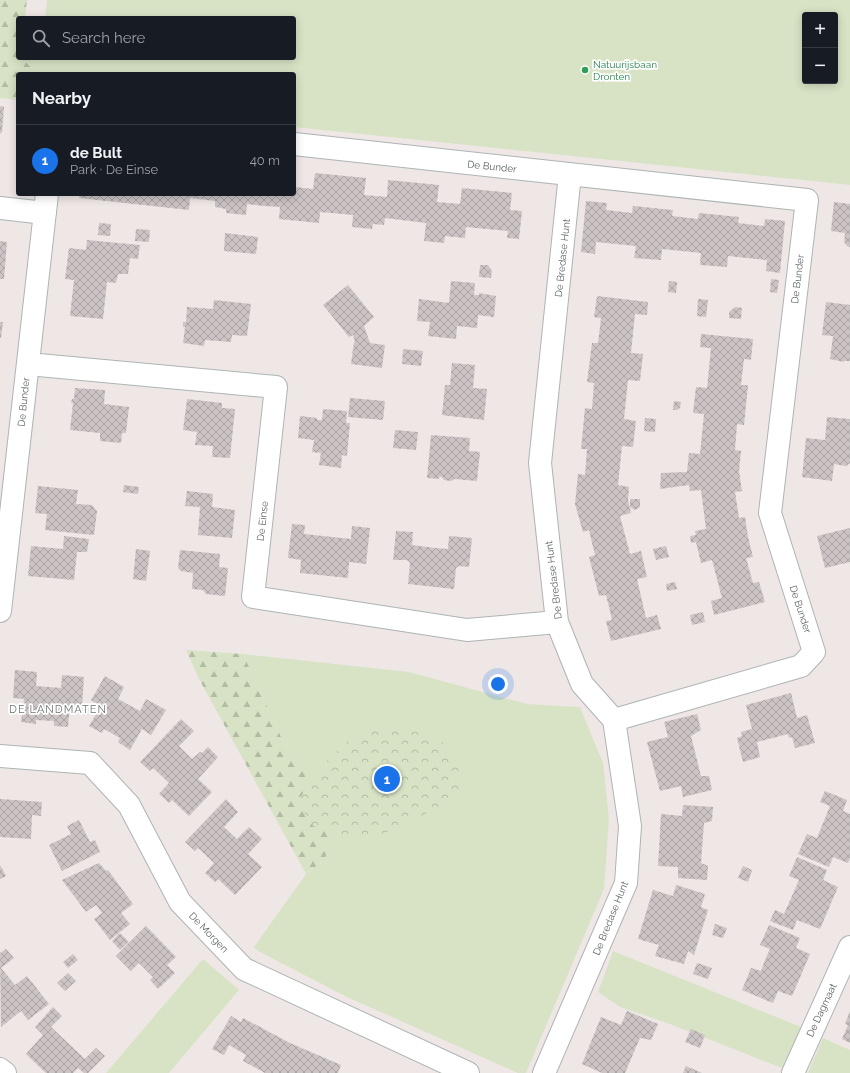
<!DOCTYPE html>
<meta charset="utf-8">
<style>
:root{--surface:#171b24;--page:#242831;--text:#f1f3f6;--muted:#9ea1a6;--line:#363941;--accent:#1a73e8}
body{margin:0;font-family:Raleway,sans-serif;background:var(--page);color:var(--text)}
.controls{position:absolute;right:12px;top:12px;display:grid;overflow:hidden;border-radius:4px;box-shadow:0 2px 10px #0003}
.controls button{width:36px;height:36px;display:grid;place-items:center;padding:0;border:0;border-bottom:1px solid var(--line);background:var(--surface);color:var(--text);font:20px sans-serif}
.you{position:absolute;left:498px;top:684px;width:14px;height:14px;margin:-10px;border:3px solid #fff;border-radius:50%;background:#1a73e8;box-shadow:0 0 0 6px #1a73e833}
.badge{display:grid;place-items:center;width:26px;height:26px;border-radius:50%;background:var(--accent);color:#fff;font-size:13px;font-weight:700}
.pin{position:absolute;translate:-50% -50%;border:2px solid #fff;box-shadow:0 1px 4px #0006}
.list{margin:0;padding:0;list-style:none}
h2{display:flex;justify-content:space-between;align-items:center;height:52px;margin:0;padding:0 16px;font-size:17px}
h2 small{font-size:13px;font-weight:400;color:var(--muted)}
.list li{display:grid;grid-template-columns:26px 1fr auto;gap:12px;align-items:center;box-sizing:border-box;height:72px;padding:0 16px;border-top:1px solid var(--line)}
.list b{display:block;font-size:15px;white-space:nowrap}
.list p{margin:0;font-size:13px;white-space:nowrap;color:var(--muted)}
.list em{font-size:13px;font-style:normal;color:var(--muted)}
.icon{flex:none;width:22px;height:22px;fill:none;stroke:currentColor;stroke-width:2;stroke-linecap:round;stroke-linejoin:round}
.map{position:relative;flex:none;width:850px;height:1073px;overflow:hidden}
.search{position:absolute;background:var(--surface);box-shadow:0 2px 10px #0003;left:16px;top:16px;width:280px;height:44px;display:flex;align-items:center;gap:10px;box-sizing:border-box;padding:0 14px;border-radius:4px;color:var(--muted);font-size:15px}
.panel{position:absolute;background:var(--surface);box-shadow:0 2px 10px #0003;left:16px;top:72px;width:280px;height:124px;border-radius:4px}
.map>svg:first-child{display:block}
</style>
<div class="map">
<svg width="850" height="1073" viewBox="0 0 850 1073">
<defs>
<pattern id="forest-firs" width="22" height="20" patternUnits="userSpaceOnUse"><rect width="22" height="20" fill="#d8e3c5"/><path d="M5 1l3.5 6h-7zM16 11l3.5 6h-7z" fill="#b2bca4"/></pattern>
<pattern id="park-crowns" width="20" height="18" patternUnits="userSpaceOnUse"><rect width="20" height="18" fill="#d8e3c5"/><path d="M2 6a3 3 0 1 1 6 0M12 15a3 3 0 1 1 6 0" fill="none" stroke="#b2bca4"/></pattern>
<pattern id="building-cross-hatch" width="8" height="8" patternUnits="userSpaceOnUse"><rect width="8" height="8" fill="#ccc4c4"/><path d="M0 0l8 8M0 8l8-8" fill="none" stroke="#a9a3a3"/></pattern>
</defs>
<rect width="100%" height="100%" fill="#eee7e6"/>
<path fill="#d8e3c5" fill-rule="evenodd" d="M47 0H850V185L294 127V74H37L22 58H294V18H45ZM805 15H835V81H805Z
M243 654 409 672 527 704 580 707 603 763 609 819 604 889 526 1073H518L347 997 258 951 254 947 306 874 324 861 305 764 286 748Z
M613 951 801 1027 782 1068 667 1023 620 1007 598 992Z
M203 959 239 990 169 1073H106Z
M823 1038 850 1050V1073H808Z"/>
<path fill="url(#forest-firs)" d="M0 0H27L25 18H18V58H22L37 74H18V100L0 98Z
M186 650 243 654 286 748 305 764 321 782 331 802 333 835 324 861 306 874 199 679Z"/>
<path fill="url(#park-crowns)" d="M382 727 405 729 431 736 449 746 459 768 461 790 441 805 399 829 367 838 342 835 313 826 297 802 325 763 352 737Z"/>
<path fill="url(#building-cross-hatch)" d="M0 106 4 107 2 132 0 134Z
M315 173 366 178 364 195 387 197 388 180 439 185 437 202 460 204 462 188 512 193 510 210 522 211 519 239 507 238 508 231 466 227 465 238 445 236 444 243 424 241 426 223 385 218 384 225 373 224 372 229 352 227 353 215 320 212 319 223 279 219 280 207 264 206 247 204 246 215 226 213V209L215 207V201L190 198 189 210 79 198 80 194H294V187L313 189Z
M586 201 607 203 606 210 632 213 633 206 673 210 672 216 698 219 699 213 739 217 738 223 764 226 765 219 785 221 780 273 766 271 767 260 728 256 727 267 700 265 701 253 662 249 661 260 634 258 636 246 596 242 595 254 581 252Z
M834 202 850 204V247L847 246 844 242 845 233 831 231Z
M99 223 111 224 110 236 98 235Z
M136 229 150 230 149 242 135 241Z
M225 233 258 237 256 254 224 251Z
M87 240 140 245 138 259 130 258 128 274H118L116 283 107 282 103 319 70 316 74 280 65 279 69 248 86 250Z
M0 241 7 242 4 279H0Z
M480 265H488L492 271 491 278 479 277Z
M771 279 779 280 777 293 770 292Z
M451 281 475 283 474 295H479V293L496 296 494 317 478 315 477 328 457 326 456 339 428 336 430 322 417 321 419 299 449 303Z
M669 281 677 282 676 293 668 292Z
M348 285 374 317 364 326 370 343 385 345 382 368 351 364 354 342H355L353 335 349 337 323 305Z
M597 296 648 302 647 315 635 314 631 353 643 354 640 381 628 380 624 419 636 421 633 447 622 446 618 485 629 487 628 500 631 513 620 516 630 554 641 551 647 577 637 579 646 618 657 615 661 629 611 641 606 621 612 620 609 607 606 595 599 596 589 557 595 555 592 543 589 530 583 532 575 504 578 474 585 475 587 449H581L585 408 592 409 594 383 587 382 592 343H598L601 318 594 317Z
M698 299 708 300 706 317 697 316Z
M214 300 251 304 247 336 232 335 231 342 205 340 204 346 183 343 185 327H183V322H186L187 307 213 309Z
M826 302 850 305V361H844V362L830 359 833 336 822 335Z
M735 307 742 308 741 319 729 318V312Z
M0 322H3L1 338H0Z
M701 334 753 339 751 360 744 359 741 385H748L744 425 737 424 735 450 741 451 739 471 742 491 735 492 739 518 745 517 748 537 753 557 746 558 753 583 759 582 765 602 714 615 711 601 722 598 712 560 701 563 696 542 691 543 690 536 696 535 695 531 706 529 701 490 690 491 689 485 660 489 661 473 687 472 689 453 700 454 704 414 693 413 696 387 707 388 711 348 700 347Z
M403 349 423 351 421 366 402 364Z
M452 363 475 365 473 388 487 389 484 420 442 415 445 385H450Z
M75 388 105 390 104 404 129 407 126 433H122L121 443 100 441V433L70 430 73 403H71L72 399H74Z
M350 398 385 401 383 420 348 417Z
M187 399 222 403V408L235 409 230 458 212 457 213 446 195 445 197 432 183 430Z
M674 401 681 402 680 408 677 410H673Z
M323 409 347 411 346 423H350L347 456 342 455 341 468 319 465 321 453 312 452 314 440 298 438 300 416 317 418V420H322Z
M827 417 850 419V463L846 466 834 464 832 481 802 477 806 438 825 440Z
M645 418 656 419 655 432 644 431Z
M395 430 418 432 416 450 393 448Z
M431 435 470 438 469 451 480 452 477 481 455 479 451 481 444 480 442 477H439V479L427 478Z
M124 485 139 487 138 494 123 492Z
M38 486 78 490 76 504 92 505 97 511 94 535 45 530 47 514 35 513Z
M187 491 213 494 212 507 235 510 232 538 198 535 200 507 185 506Z
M630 499H640V507L635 510 630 507Z
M292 524 305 525 304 534 351 539 352 526 370 528 366 564 349 562 348 578 300 573 301 560 288 558Z
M850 528V562L825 568 817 536Z
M396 531 413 532 412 545 435 548 448 549 449 536 472 538 469 567 459 566 456 568 454 589 408 584 410 563 407 560H393Z
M64 536 89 539 87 552H77L74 580 28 576 31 546 63 549Z
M666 546 669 557 656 560 653 549Z
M136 549 150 551 146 581 133 579Z
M180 550 220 554 219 567 228 568 225 596 206 594 203 590 192 589 193 573 181 571 178 568Z
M675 582 677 589 667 591 666 584Z
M703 612 705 622 692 625 690 615Z
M15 670 37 672 36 686 61 688 62 675 84 677 82 705 70 704 68 727 54 726V721L36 720V724L21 722 24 699 13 698Z
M105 676 124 687 118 699 140 711 146 699 166 710 151 735 142 729 130 750 118 742 120 738 104 729 102 733 89 726 101 706 91 700Z
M791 693 797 718 807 715 815 743 795 748 792 737 789 738 788 734 757 742 760 757 743 762 737 738 742 736 741 732 752 729 746 705Z
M697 714 701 730 691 736 701 776H709L712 790 683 797 681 786 660 791 647 742 668 737 664 722Z
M181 719 194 731 179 746 192 759 200 752 202 753 208 747 218 757 198 779 212 792 189 816 172 800 169 803 159 794 169 783 153 768 150 771 140 762Z
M825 791 847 800 843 811 850 814V858L848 863 833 857 829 867 798 854 807 834 817 838 830 806 820 802Z
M0 799 42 802 41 816 32 815 31 839 0 837Z
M226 799 238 812 224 827 237 839 249 827 262 839 248 854 262 867 235 895 218 879 215 882 205 873 214 863 198 848 195 851 185 842Z
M683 805 713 807 712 821 704 823 701 863 708 866 707 880 678 878V867L658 866 661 814 682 816Z
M79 820 90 842 95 840 100 852 62 871 49 845 71 834 67 826Z
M797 857 827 870 823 880 838 887 820 929 797 920 793 930 770 921 775 910 784 914 799 880 789 876Z
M99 863 106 871 108 870 133 904 121 913 130 924 110 940 94 919 102 913 96 905 86 912 62 880Z
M0 865 6 876 0 879Z
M743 866 752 870 748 882 738 878Z
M676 885 705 894 701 907 708 910 694 955 688 951 684 964 655 956 659 945 638 939 653 890 673 896Z
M715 924 727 928 723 938 712 935Z
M769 925 800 938 796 948 810 954 792 996 778 991 773 1003 742 990 751 968 761 971 765 960 770 949 760 945Z
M146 926 176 957 167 965 175 973 158 989 150 980 153 977 139 963 131 971 116 956Z
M120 933 129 942 120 950 112 941Z
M6 949 14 958 1 968 15 985 27 976 49 1004 28 1020 21 1011 1 1027 0 953Z
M73 954 78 960 68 968 63 962Z
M697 963 712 968 708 979 693 974Z
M68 973 76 981 65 991 57 983Z
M53 1007 62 1016 51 1027 85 1059 96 1048 105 1056 88 1073H84L78 1068 73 1073H46L26 1054 43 1035 35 1027Z
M627 1011 658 1024 651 1040 640 1038 625 1073H602L582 1064 601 1017 621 1025Z
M850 1011V1043L842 1039 848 1025 845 1024Z
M231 1016 241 1022 243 1018 290 1043 341 1065 338 1073H265L243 1061 246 1055 229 1045 224 1055 212 1049Z
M691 1029 705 1035 700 1048 685 1042Z
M686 1066 702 1073H683Z"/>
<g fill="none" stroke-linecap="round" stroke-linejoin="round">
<defs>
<path id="minor" d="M294 144 807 200 770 513 814 652 801 666 614 720
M0 208 45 213
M28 364 276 387 253 597 467 630 557 622
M0 611 47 194
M0 756 90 763 129 805 180 902 244 969 468 1073
M0 1069 5 1073
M544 1073 626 883 630 826 614 720 582 684 557 622 540 463 570 174
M793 1073 850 947"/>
</defs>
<use href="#minor" stroke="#aeb4b4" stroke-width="24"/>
<use href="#minor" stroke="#fff" stroke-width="22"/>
</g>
<circle fill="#2e9e5b" stroke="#fff" stroke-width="1.5" cx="585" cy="70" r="4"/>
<g text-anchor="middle" stroke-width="3.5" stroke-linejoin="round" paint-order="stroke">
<g font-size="10" fill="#27864d" stroke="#fff" text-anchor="start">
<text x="593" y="68">Natuurijsbaan<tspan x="593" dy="12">Dronten</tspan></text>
</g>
<g font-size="10" fill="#5d6464" stroke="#fff">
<text transform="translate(492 166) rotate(6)" y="4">De Bunder</text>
<text transform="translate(562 258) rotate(-84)" y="4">De Bredase Hunt</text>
<text transform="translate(797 279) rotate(-83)" y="4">De Bunder</text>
<text transform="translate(23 402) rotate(-84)" y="4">De Bunder</text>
<text transform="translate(262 521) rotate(-84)" y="4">De Einse</text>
<text transform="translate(553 580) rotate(-97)" y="4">De Bredase Hunt</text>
<text transform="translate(801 609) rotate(72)" y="4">De Bunder</text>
<text transform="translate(610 918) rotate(-68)" y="4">De Bredase Hunt</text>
<text transform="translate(209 932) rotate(46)" y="4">De Morgen</text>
<text transform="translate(821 1010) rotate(-65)" y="4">De Dagmaat</text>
</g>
<g font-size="11" letter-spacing="1" fill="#6e7675" stroke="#fff">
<text x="58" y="713">DE LANDMATEN</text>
</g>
</g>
</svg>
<div class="controls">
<button>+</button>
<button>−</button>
</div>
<div class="you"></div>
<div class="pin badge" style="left:387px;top:779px">1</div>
<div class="search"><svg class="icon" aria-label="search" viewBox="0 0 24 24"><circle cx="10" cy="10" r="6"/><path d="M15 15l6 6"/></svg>Search here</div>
<section class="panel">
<h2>Nearby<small></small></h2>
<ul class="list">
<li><span class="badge">1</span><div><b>de Bult</b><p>Park · De Einse</p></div><em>40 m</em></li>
</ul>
</section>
</div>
